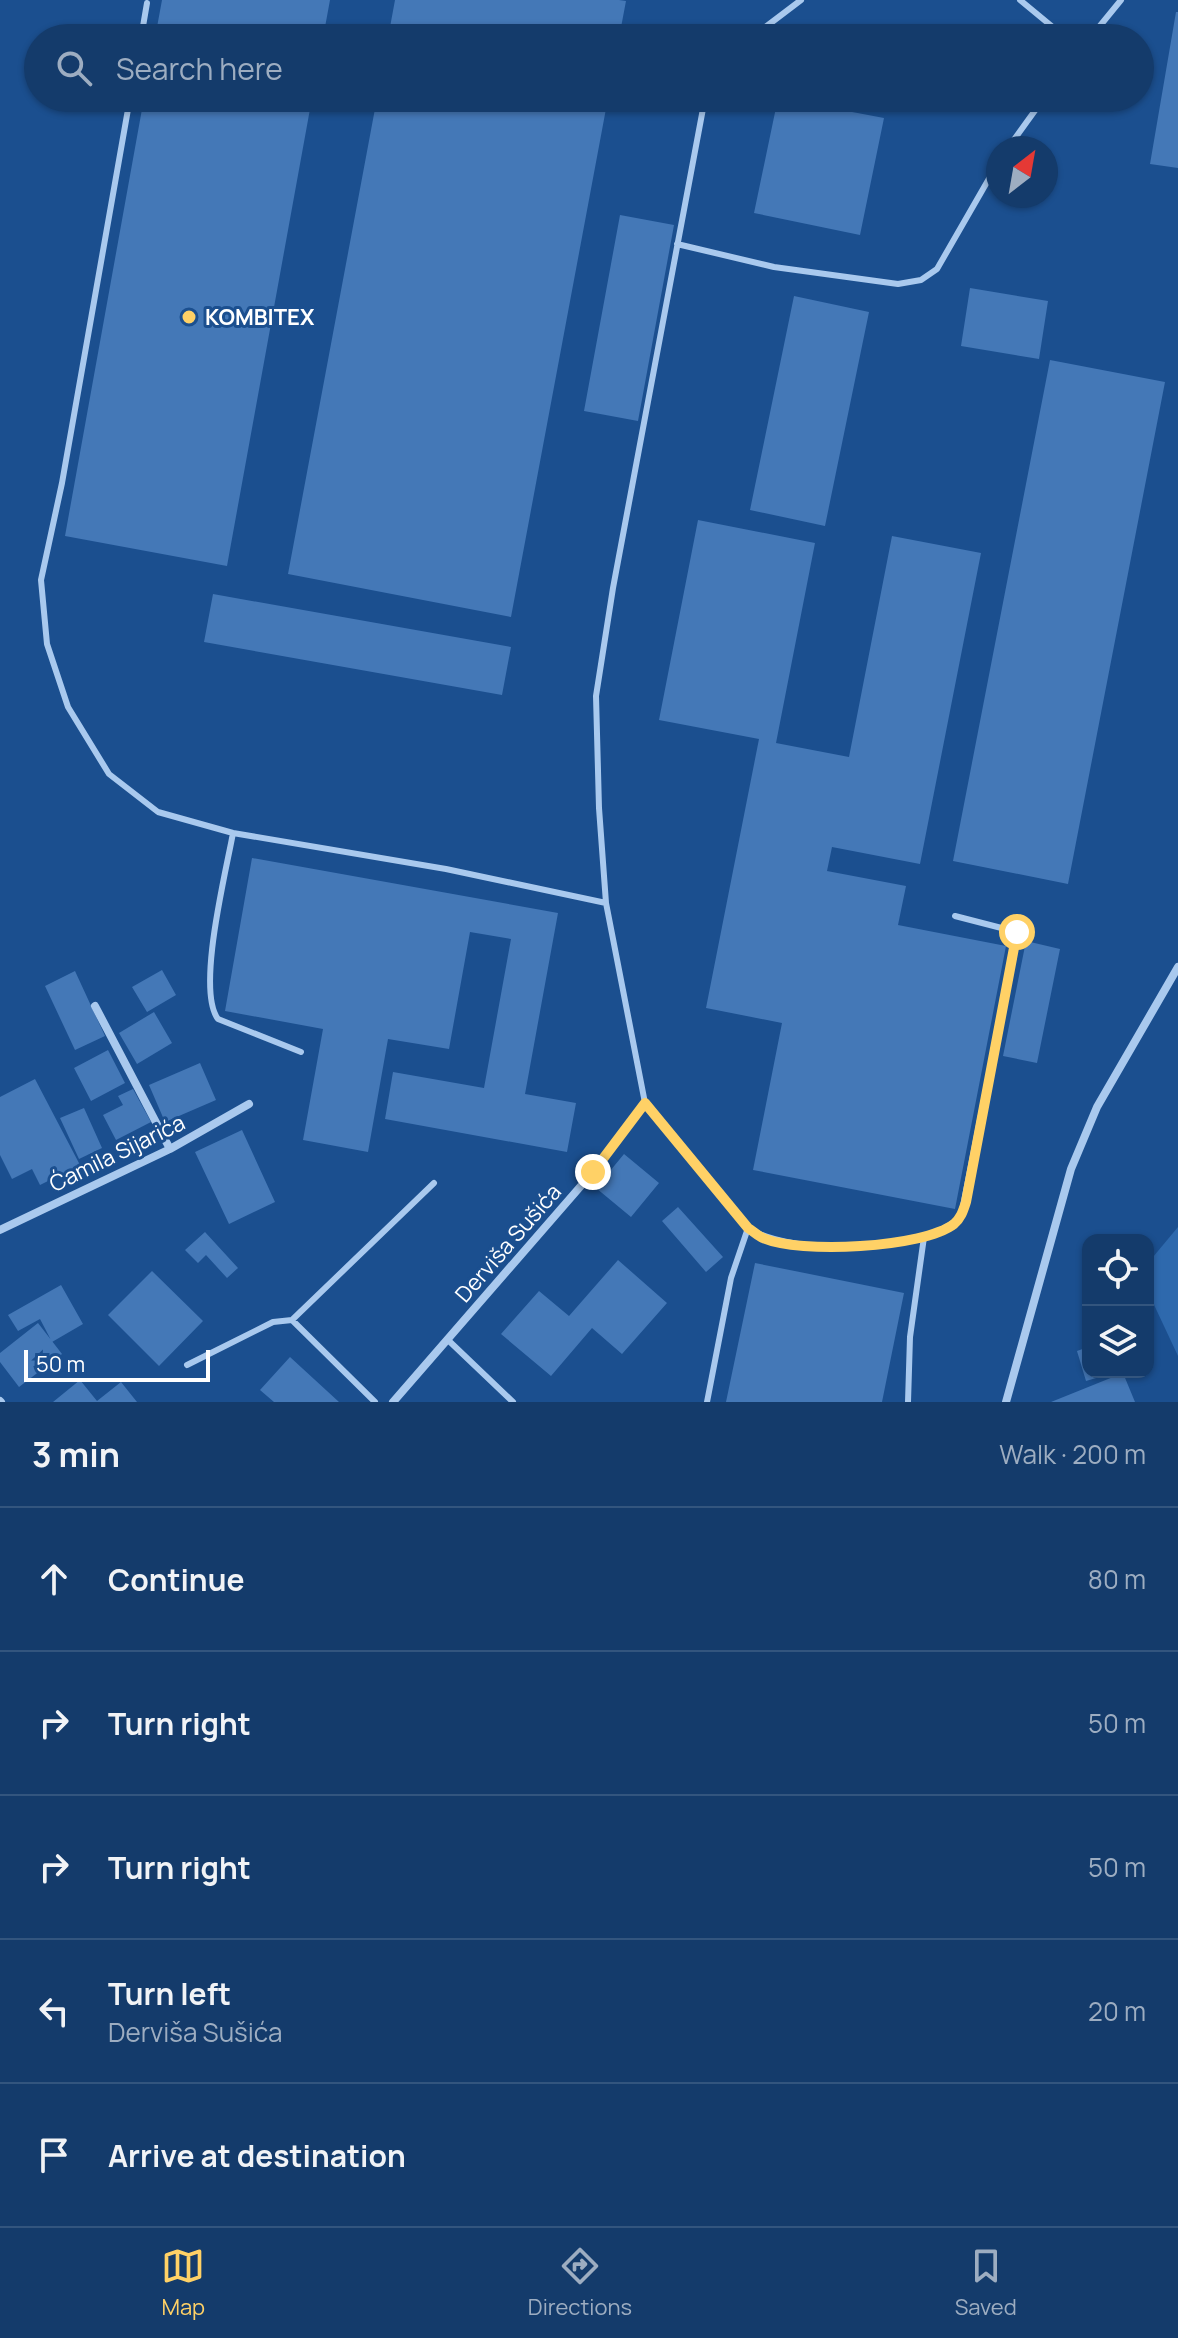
<!DOCTYPE html>
<meta charset="utf-8">
<style>
:root{--surface:#143b6b;--page:#214673;--text:#f1f3f6;--muted:#9dadc1;--line:#33557e;--accent:#ffd166}
body{margin:0;font-family:Manrope,sans-serif;background:var(--page);color:var(--text)}
.controls{position:absolute;right:24px;bottom:24px;display:grid;overflow:hidden;border-radius:16px;box-shadow:0 2px 6px #0004}
.controls button{width:72px;height:72px;display:grid;place-items:center;padding:0;border:0;border-bottom:2px solid var(--line);background:var(--surface);color:var(--text);font:40px sans-serif}
.compass{position:absolute;left:986px;top:136px;width:72px;height:72px;border-radius:50%;background:var(--surface);box-shadow:0 2px 6px #0004;rotate:31deg}
.scale{position:absolute;left:24px;bottom:20px;width:186px;box-sizing:border-box;padding-left:8px;border:4px solid #fff;border-top:0;font-size:22px;line-height:28px;white-space:nowrap;color:#fff;-webkit-text-stroke:6px #1b4f8f;paint-order:stroke}
.stop{position:absolute;width:24px;height:24px;margin:-18px;border:6px solid #ffd166;border-radius:50%;background:#fff}
.stop.end{background:#ffd166;border-color:#fff;box-shadow:0 2px 8px #0008}
.list{margin:0;padding:0;list-style:none}
h2{display:flex;justify-content:space-between;align-items:center;height:104px;margin:0;padding:0 32px;font-size:34px}
h2 small{font-size:26px;font-weight:400;color:var(--muted)}
.list li{display:grid;grid-template-columns:52px 1fr auto;gap:24px;align-items:center;box-sizing:border-box;height:144px;padding:0 32px;border-top:2px solid var(--line)}
.list b{display:block;font-size:30px;white-space:nowrap}
.list p{margin:0;font-size:26px;white-space:nowrap;color:var(--muted)}
.list em{font-size:26px;font-style:normal;color:var(--muted)}
.icon{flex:none;width:44px;height:44px;fill:none;stroke:currentColor;stroke-width:2;stroke-linecap:round;stroke-linejoin:round}
.map{position:relative;flex:none;width:1178px;height:1402px;overflow:hidden}
.search{position:absolute;background:var(--surface);box-shadow:0 2px 6px #0004;left:24px;right:24px;top:24px;height:88px;display:flex;align-items:center;gap:20px;box-sizing:border-box;padding:0 28px;border-radius:44px;color:var(--muted);font-size:30px}
.sheet{height:824px;background:var(--surface)}
nav{display:flex;justify-content:space-around;align-items:center;box-sizing:border-box;height:112px;border-top:2px solid var(--line);background:var(--surface);font-size:22px;color:var(--muted)}
nav a{display:grid;justify-items:center;gap:4px}
nav .on{color:var(--accent)}
.map>svg:first-child{display:block}
</style>
<div class="map">
<svg width="1178" height="1402" viewBox="0 0 1178 1402">
<rect width="100%" height="100%" fill="#1b4f8f"/>
<path fill="#2e69ad" d="M1178 1227V1356L1148 1292V1263Z"/>
<path fill="#4478b7" d="M162 0H330L323 38H155Z
M395 0H619L626 1 619 38H388Z
M1176 12H1178V168L1150 164Z
M144 98H312L227 566 65 536Z
M377 98H608L511 617 288 574Z
M778 98 884 118 860 235 754 213Z
M620 215 674 225 638 421 584 411Z
M970 288 1048 301 1039 359 961 346Z
M794 296 869 312 825 526 750 510Z
M1050 360 1165 382 1068 884 953 861Z
M698 520 815 543 776 743 849 757 892 536 981 553 920 864 832 847 827 871 906 886 898 925 1006 946 955 1209 753 1170 782 1023 706 1008 759 739 659 720Z
M213 594 511 647 502 695 204 642Z
M252 858 558 913 525 1094 576 1103 567 1152 385 1119 393 1072 484 1088 511 939 470 932 449 1049 388 1039 368 1152 303 1140 323 1029 225 1011Z
M1026 941 1060 949 1037 1063 1003 1056Z
M162 970 176 995 147 1012 132 987Z
M75 971 105 1036 75 1050 45 986Z
M154 1012 172 1043 137 1064 119 1033Z
M108 1050 125 1083 91 1101 74 1068Z
M200 1063 216 1100 165 1122 149 1085Z
M35 1079 80 1165 40 1185 32 1169 12 1179 0 1155V1097Z
M133 1089 151 1122 116 1140 103 1115 123 1105 118 1096Z
M84 1108 102 1148 79 1159 60 1118Z
M242 1130 275 1202 229 1224 195 1152Z
M624 1154 659 1183 631 1217 596 1188Z
M678 1207 723 1257 706 1272 662 1221Z
M205 1232 238 1268 227 1278 206 1255 198 1263 185 1250Z
M618 1260 667 1303 622 1354 592 1328 551 1376 501 1334 539 1291 569 1316Z
M755 1263 904 1293 882 1402H726Z
M152 1271 203 1321 159 1366 108 1315Z
M61 1285 83 1324 52 1342 40 1319 18 1331 8 1315Z
M38 1323 62 1354 19 1387 0 1362V1353Z
M1088 1347V1372L1113 1373 1086 1381 1077 1351Z
M290 1357 339 1402H274L260 1390Z
M1123 1373 1135 1402H1051Z
M80 1380 97 1401 121 1382 137 1402H53Z"/>
<g fill="none" stroke-linecap="round" stroke-linejoin="round">
<path stroke="#a9c9ee" stroke-width="6" d="M1020 0 1066 38
M141 38 147 3
M751 38 801 0
M1090 38 1121 0
M130 98 62 483 41 580 47 644 68 707 109 774 158 812 233 833 446 869 606 903
M705 98 613 588 596 696 599 808 606 903 645 1103 748 1228C790 1256 924 1254 961 1216L1017 932 955 916
M1008 148 1044 98
M677 244 774 267 898 284 921 280 937 269 998 163
M233 833C226 872 196 990 218 1019L301 1052
M292 1320 434 1183
M448 1340 513 1402
M187 1365 273 1322 292 1320 375 1402
M707 1402 731 1278 748 1228
M908 1402 910 1337 924 1237"/>
<path stroke="#a9c9ee" stroke-width="8" d="M95 1006 170 1149
M0 1230 170 1149 249 1104
M0 1401 1 1402
M393 1402 593 1172 645 1103
M1006 1402 1071 1169 1097 1107 1178 967"/>
</g>
<g fill="none" stroke-linecap="round" stroke-linejoin="round">
<path stroke="#ffd166" stroke-width="10" d="M593 1172 645 1103 748 1228C753 1231 758 1236 763 1238 799 1254 923 1248 954 1224 961 1218 963 1211 966 1202L1017 932"/>
</g>
<circle fill="#ffd166" stroke="#1b4f8f" stroke-width="3" cx="189" cy="317" r="8"/>
<g text-anchor="middle" stroke-width="6" stroke-linejoin="round" paint-order="stroke">
<g font-size="22" font-weight="bold" fill="#fff" stroke="#1b4f8f" text-anchor="start">
<text x="205" y="325">KOMBITEX</text>
</g>
<g font-size="22" fill="#fff" stroke="#1b4f8f">
<text transform="translate(117 1153) rotate(-26)" y="8">Ćamila Sijarića</text>
<text transform="translate(508 1243) rotate(-49)" y="8">Derviša Sušića</text>
</g>
</g>
</svg>
<div class="controls">
<button><svg class="icon" aria-label="locate" viewBox="0 0 24 24"><circle cx="12" cy="12" r="6"/><path d="M12 2v4M12 18v4M2 12h4M18 12h4"/></svg></button>
<button><svg class="icon" aria-label="layers" viewBox="0 0 24 24"><path d="M12 4l9 5-9 5-9-5zM3 14l9 5 9-5"/></svg></button>
</div>
<svg class="compass" viewBox="-18 -18 36 36"><path d="M0-13l5 13h-10z" fill="#e53935"/><path d="M0 13l5-13h-10z" fill="#9dadc1"/></svg>
<div class="scale">50 m</div>
<div class="stop" style="left:1017px;top:932px"></div>
<div class="stop end" style="left:593px;top:1172px"></div>
<div class="search"><svg class="icon" aria-label="search" viewBox="0 0 24 24"><circle cx="10" cy="10" r="6"/><path d="M15 15l6 6"/></svg>Search here</div>
</div>
<section class="sheet">
<h2>3 min<small>Walk · 200 m</small></h2>
<ul class="list">
<li><svg class="icon" aria-label="ahead" viewBox="0 0 24 24"><path d="M12 20V5M6 11l6-6 6 6"/></svg><div><b>Continue</b></div><em>80 m</em></li>
<li><svg class="icon" aria-label="right" viewBox="0 0 24 24"><path d="M7 20v-9h11M14 6l5 5-5 5"/></svg><div><b>Turn right</b></div><em>50 m</em></li>
<li><svg class="icon" aria-label="right" viewBox="0 0 24 24"><path d="M7 20v-9h11M14 6l5 5-5 5"/></svg><div><b>Turn right</b></div><em>50 m</em></li>
<li><svg class="icon" aria-label="left" viewBox="0 0 24 24"><path d="M17 20v-9H6M10 6l-5 5 5 5"/></svg><div><b>Turn left</b><p>Derviša Sušića</p></div><em>20 m</em></li>
<li><svg class="icon" aria-label="arrive" viewBox="0 0 24 24"><path d="M6 21V4h12l-3 4 3 4H6"/></svg><div><b>Arrive at destination</b></div></li>
</ul>
</section>
<nav>
<a class="on"><svg class="icon" aria-label="map" viewBox="0 0 24 24"><path d="M3 6l6-2 6 2 6-2v14l-6 2-6-2-6 2zM9 4v14M15 6v14"/></svg>Map</a>
<a><svg class="icon" aria-label="directions" viewBox="0 0 24 24"><path d="M12 3l9 9-9 9-9-9zM9 14v-3h6M13 9l2 2-2 2"/></svg>Directions</a>
<a><svg class="icon" aria-label="saved" viewBox="0 0 24 24"><path d="M7 4h10v16l-5-4-5 4z"/></svg>Saved</a>
</nav>
